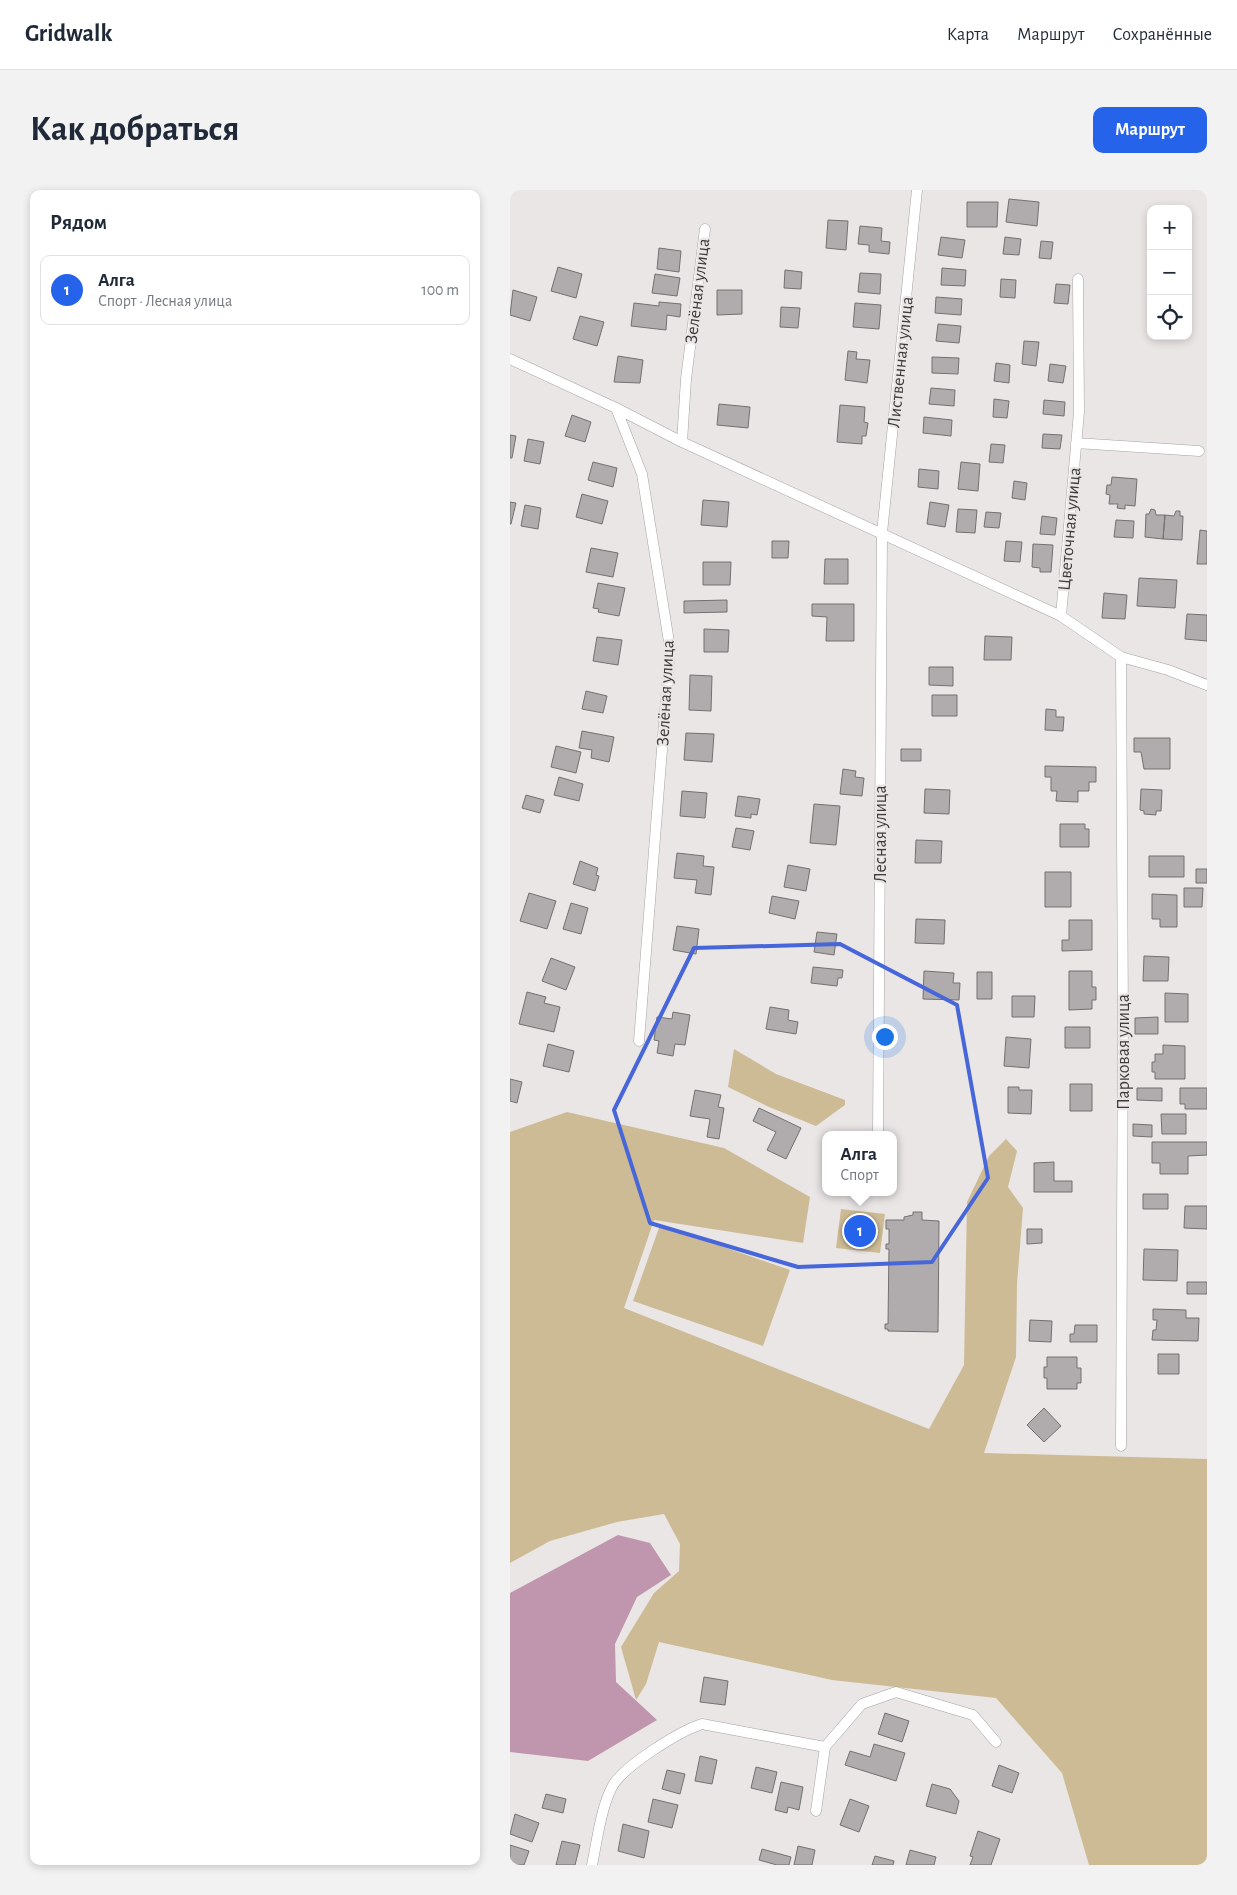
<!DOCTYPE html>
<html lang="ru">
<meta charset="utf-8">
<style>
:root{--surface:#fff;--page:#f2f2f3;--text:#1f2937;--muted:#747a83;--line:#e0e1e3;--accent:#2563eb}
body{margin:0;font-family:"Alegreya Sans",sans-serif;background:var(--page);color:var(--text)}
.controls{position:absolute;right:15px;top:15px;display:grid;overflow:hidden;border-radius:10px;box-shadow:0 2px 8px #0003}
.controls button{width:45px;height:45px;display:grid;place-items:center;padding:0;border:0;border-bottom:1px solid var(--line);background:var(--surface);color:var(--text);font:25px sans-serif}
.you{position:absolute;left:374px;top:846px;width:18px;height:18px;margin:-12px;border:4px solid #fff;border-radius:50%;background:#1a73e8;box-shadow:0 0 0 8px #1a73e833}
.badge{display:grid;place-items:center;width:32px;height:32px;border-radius:50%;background:var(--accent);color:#fff;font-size:16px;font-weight:700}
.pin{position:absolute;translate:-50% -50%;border:2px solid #fff;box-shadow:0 1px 5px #0006}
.popup{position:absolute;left:312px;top:941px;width:75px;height:65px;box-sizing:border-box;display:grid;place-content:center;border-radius:10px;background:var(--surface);filter:drop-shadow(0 1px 4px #0005);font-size:16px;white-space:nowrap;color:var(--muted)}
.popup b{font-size:19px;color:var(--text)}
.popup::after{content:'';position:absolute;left:50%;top:100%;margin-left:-10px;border:10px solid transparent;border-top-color:var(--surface)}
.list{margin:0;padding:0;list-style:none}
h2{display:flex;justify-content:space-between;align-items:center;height:65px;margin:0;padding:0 20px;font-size:21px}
h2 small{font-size:16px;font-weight:400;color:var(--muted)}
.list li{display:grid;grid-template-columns:32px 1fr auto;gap:15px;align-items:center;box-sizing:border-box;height:70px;margin:0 10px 10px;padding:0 10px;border:1px solid var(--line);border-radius:10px}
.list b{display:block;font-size:19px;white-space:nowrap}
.list p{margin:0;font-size:16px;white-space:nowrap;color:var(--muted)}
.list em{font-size:16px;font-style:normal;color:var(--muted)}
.icon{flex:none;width:28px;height:28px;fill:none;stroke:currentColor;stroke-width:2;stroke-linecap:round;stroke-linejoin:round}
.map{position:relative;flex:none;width:697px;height:1675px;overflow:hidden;border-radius:10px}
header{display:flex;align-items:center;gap:30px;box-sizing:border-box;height:70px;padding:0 25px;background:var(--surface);border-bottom:1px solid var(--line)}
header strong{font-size:24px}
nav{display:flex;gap:28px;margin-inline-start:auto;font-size:18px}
.intro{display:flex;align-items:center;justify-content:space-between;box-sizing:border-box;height:120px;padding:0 30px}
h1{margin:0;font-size:35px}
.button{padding:12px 22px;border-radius:10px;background:var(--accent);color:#fff;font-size:18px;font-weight:700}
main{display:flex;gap:30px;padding:0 30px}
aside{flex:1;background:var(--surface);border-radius:10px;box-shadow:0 2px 8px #0003}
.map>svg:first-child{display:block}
</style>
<header>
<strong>Gridwalk</strong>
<nav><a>Карта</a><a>Маршрут</a><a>Сохранённые</a></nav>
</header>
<div class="intro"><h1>Как добраться</h1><a class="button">Маршрут</a></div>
<main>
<aside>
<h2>Рядом<small></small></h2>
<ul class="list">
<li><span class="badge">1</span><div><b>Алга</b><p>Спорт · Лесная улица</p></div><em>100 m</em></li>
</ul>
</aside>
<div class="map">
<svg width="697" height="1675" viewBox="0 0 697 1675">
<rect width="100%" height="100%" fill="#eae6e5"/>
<path fill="#cdbb95" d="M224 859 266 884 335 910V915L306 936 259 917 218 897Z
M57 922 214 958 300 1007 293 1053 144 1030 114 1118 419 1239 454 1175 457 1012 479 966 496 949 507 961 498 997 513 1018 507 1094 506 1167 474 1263 697 1269V1675H579L552 1583 486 1508 322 1490 149 1452 136 1494 126 1510 111 1457 144 1403 169 1381 170 1354 154 1324 107 1332 40 1351 0 1373V942Z
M331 1019 375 1024 370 1063 326 1058Z
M150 1035 280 1080 253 1156 123 1111Z"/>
<path fill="#bf96ad" d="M108 1345 140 1353 161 1385 127 1407 105 1454 106 1492 147 1530 78 1571 0 1562V1403Z"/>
<path fill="#b0acad" stroke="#737070" d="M499 9 529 12 527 36 496 32Z
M457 12H488L487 37H457Z
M318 30 338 31 336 60 316 58Z
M350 36 372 38 371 51 380 52 379 64 359 62V55L348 54Z
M431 47 455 50 452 68 428 65Z
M495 47 511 49 509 65 493 64Z
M531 51 543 52 541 69 529 68Z
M149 58 171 61 169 82 147 79Z
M48 77 72 84 66 108 41 101Z
M432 78 456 80 455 96 431 95Z
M275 80 292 82 291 99 274 98Z
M350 83 371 84 370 104 348 102Z
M145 84 170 88 167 106 142 103Z
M491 89 506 90 505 108 490 107Z
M546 94 560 95 558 114 544 113Z
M3 100 27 107 20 131 0 125Z
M207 100H232V124L207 125Z
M426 107 452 109 451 125 425 123Z
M149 112 171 114 170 127 157 125 156 140 121 136 124 113 149 116Z
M345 113 371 115 369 139 343 137Z
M271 117 290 118 288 138 270 137Z
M70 126 94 132 87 156 63 149Z
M428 134 451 136 449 153 426 151Z
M514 151 529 152 526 176 512 174Z
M338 161 347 162 346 169 360 170 357 193 335 190Z
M108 166 133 170 130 193 104 192Z
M422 167 449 168 448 184 422 183Z
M486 173 500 175 499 193 484 191Z
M540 174 556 176 553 193 538 191Z
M421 198 445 200 444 216 419 214Z
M484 209 499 211 497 228 483 227Z
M534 210 555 212 554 226 533 224Z
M209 214 240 217 238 238 207 235Z
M330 215 355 217 354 232 358 233 356 246H352V254L327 252Z
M62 225 81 232 75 252 55 246Z
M414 227 442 230 441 246 413 243Z
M533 244 552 245 550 259 532 258Z
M0 245 6 246 2 268H0Z
M18 249 34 252 30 274 14 271Z
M481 254 495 255 493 273 479 272Z
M83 272 107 278 103 297 78 290Z
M451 272 470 274 468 301 448 299Z
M409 279 429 281 428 299 408 297Z
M602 287 627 289 625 316 615 315V319L607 318 608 314H599L600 305 596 304 597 295H601Z
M504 291 517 293 515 310 502 308Z
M72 304 98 311 92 334 66 327Z
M193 310 219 312 217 337 191 335Z
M0 312 6 313 1 334H0Z
M420 312 439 315 435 337 417 334Z
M15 315 31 318 28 339 11 336Z
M448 319 467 320 465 343 446 342Z
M641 319 645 320 646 325H655L653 349 635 347 636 324H639Z
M666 321H670V326H673L672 350 653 349 655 325 664 326Z
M476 322 491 323 489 338 474 337Z
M532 326 547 328 545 345 530 344Z
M606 330 624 331 623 348 604 347Z
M690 340 697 341V374H687Z
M262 351H279L278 368H262Z
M496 351 512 352 510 372 494 371Z
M523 354 543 355 541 382H530V378L522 377Z
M81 358 108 363 103 387 76 382Z
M315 369H338V394H314Z
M193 372H221L220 395H193Z
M629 388 667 390 665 418 627 416Z
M88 393 115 398 109 426 88 422 89 419 83 418Z
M594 403 617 405 615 429 592 428Z
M217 410V422L174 423V411Z
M302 414H344V451H316L317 427 302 426Z
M677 424 697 425V451L675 449Z
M194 439 219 440 218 462H194Z
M475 446 502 447 501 470H474Z
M87 447 112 450 108 475 83 471Z
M419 477H443V496L419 495Z
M180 485 202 486 201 521 179 520Z
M76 501 97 506 93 523 72 519Z
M422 505H447V526H422Z
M536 519 546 520V527H554L553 541 535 540Z
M72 541 104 547 99 572 81 568 82 560 69 558Z
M176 543 204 544 202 572 174 570Z
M624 548H660V579H634L631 562H624Z
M46 556 71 562 66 583 41 577Z
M391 559H411V571H391Z
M535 576 586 577V592H579V601H568V612L546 611 547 601H541V587H535Z
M333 579 346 581 345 587 354 588 352 606 330 604Z
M49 587 73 594 69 611 44 605Z
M415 599 440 600 439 624 414 623Z
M631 599 652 600 651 621H646V625L634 624V621L630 620Z
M172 601 197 603 195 628 170 626Z
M16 605 34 610 30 623 12 618Z
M228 606 250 609 247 625 241 624V628L225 626Z
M304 614 330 616 326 655 300 653Z
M550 634H575V639H579V657H550Z
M226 638 244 641 240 660 222 657Z
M406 650 432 651 431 673H405Z
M167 663 194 666 193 676 204 677 201 705 185 703 187 690 164 688Z
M639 666H674V687H639Z
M70 671 88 678 86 685 89 686 85 701 63 694Z
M278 675 300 679 296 701 274 697Z
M686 679H697V693H686Z
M535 682H561V717H535Z
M674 698H693L692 717H674Z
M19 703 46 711 37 739 10 731Z
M642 704 667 705V737H650V729H642Z
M262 706 289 711 285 729 259 723Z
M61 713 78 718 71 744 53 739Z
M406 729 435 730 434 754 405 753Z
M559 730H582V760L552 761V750H559Z
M167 736 189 739 186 764 163 760Z
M307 742 327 744 324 765 304 762Z
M634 766 659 767 658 791H633Z
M41 768 65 777 56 800 32 791Z
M303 777 333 780 332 788H328L327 796 301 793Z
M414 781 444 783 443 793H450L449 810 413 809Z
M559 781H582V797H586V810H582V819L559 820Z
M467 782H482V809H467Z
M17 802 36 807 34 813 50 817 44 842 9 834Z
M655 803 678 804V832H655Z
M502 806H525L524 827H502Z
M260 817 279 820 278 830 288 832 286 844 256 839Z
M163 822 180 825 175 855 165 854 163 866 147 863 149 851 144 850 147 827 162 829Z
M648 827V844H625V828Z
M555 837H580V858H555Z
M496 847 521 849 519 878 494 876Z
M38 854 64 861 59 882 33 876Z
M653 855 675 856V889H645V882H642V872H645V864H653Z
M0 889 12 892 7 913 0 911Z
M560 894H582V921H560Z
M498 897H509V900H522L521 924 498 923Z
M627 898H652V911L627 910Z
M670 898H697V919H675V914H670Z
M185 900 211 905 208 917 214 918 209 949 197 947 200 929 180 926Z
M249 918 291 938 276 969 257 960 266 942 243 931Z
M651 924H676V944H652Z
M623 934 642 935V947L623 946Z
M642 952H697V965L678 966V984H650V973H642Z
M544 972V991H562V1002H524V973Z
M633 1004H658V1019H633Z
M675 1016H697V1039L674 1038Z
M403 1022H412V1030L429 1031 428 1142 378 1141V1139H375V1134H378L379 1059H376V1054H379V1039H376V1030H394V1027L403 1025Z
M517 1039H532V1053L517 1054Z
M634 1059 668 1060 667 1091 633 1090Z
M677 1092H697V1104H677Z
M643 1119 676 1120V1128H689L688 1151 642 1150 643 1140H646L647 1130H643Z
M520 1130 542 1131 541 1152 519 1151Z
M565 1135H587V1152H560V1144H564Z
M648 1164H669V1184H648Z
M537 1167H567V1178H571V1193H567V1199H537V1188H534V1177H537Z
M534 1218 551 1236 534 1252 517 1235Z
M194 1487 218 1491 215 1515 190 1512Z
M375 1523 399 1531 392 1552 368 1544Z
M364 1554 395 1563 386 1591 335 1575 340 1561 360 1567Z
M190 1566 207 1570 202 1594 185 1591Z
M489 1575 509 1583 502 1603 482 1596Z
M246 1577 267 1582 262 1603 241 1598Z
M157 1580 175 1584 170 1604 152 1599Z
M271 1592 293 1597 289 1620 278 1617 277 1623 265 1620Z
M422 1594 440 1599 449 1611 446 1624 416 1616Z
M36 1604 56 1609 53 1623 32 1618Z
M143 1609 168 1615 162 1638 138 1632Z
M340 1609 359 1616 349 1642 330 1635Z
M5 1624 29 1633 22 1652 0 1644Z
M113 1634 139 1641 134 1668 108 1661Z
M468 1641 490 1649 481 1675H460L463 1667 460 1666Z
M52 1651 70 1655 65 1675H46Z
M0 1655 19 1661 14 1675H0Z
M288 1656 305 1660 302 1675H284Z
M252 1659 281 1667 279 1675H267L249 1670Z
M400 1660 426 1667 424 1675H396Z
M365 1666 384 1671 383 1675H362Z"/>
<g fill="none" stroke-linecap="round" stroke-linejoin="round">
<defs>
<path id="street" d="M0 169 106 218 132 284 160 458 129 851
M106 218 172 252 551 426 611 467 658 480 697 495
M172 252 176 189 195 39
M566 253 689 261
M551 426 569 222 568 89
M368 945 372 343 407 0
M611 1256 613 828 611 467
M315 1557 352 1514 386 1502 463 1525 486 1552
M82 1675C87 1651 91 1618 102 1597 113 1576 170 1541 192 1534L315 1557 306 1621"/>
</defs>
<use href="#street" stroke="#a6a3a2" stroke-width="11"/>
<use href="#street" stroke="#fff" stroke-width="10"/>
</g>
<path fill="none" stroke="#4666d9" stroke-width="4" stroke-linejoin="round" d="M330 754 447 815 478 988 422 1072 288 1077 140 1033 104 920 184 758Z"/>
<g text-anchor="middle" stroke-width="4.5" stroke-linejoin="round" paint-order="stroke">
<g font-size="18" fill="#3c3a3a" stroke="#eae6e5">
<text transform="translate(187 101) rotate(-83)" y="6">Зелёная улица</text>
<text transform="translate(390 172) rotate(-84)" y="6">Лиственная улица</text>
<text transform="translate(559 339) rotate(-85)" y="6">Цветочная улица</text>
<text transform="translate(155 503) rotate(-87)" y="6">Зелёная улица</text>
<text transform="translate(370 644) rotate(-90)" y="6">Лесная улица</text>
<text transform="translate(613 862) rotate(-90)" y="6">Парковая улица</text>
</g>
</g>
</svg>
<div class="controls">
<button>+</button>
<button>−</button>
<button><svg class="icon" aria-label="locate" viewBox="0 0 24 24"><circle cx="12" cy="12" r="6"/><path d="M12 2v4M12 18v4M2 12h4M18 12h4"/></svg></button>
</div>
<div class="you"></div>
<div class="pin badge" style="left:350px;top:1041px">1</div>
<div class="popup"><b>Алга</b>Спорт</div>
</div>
</main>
